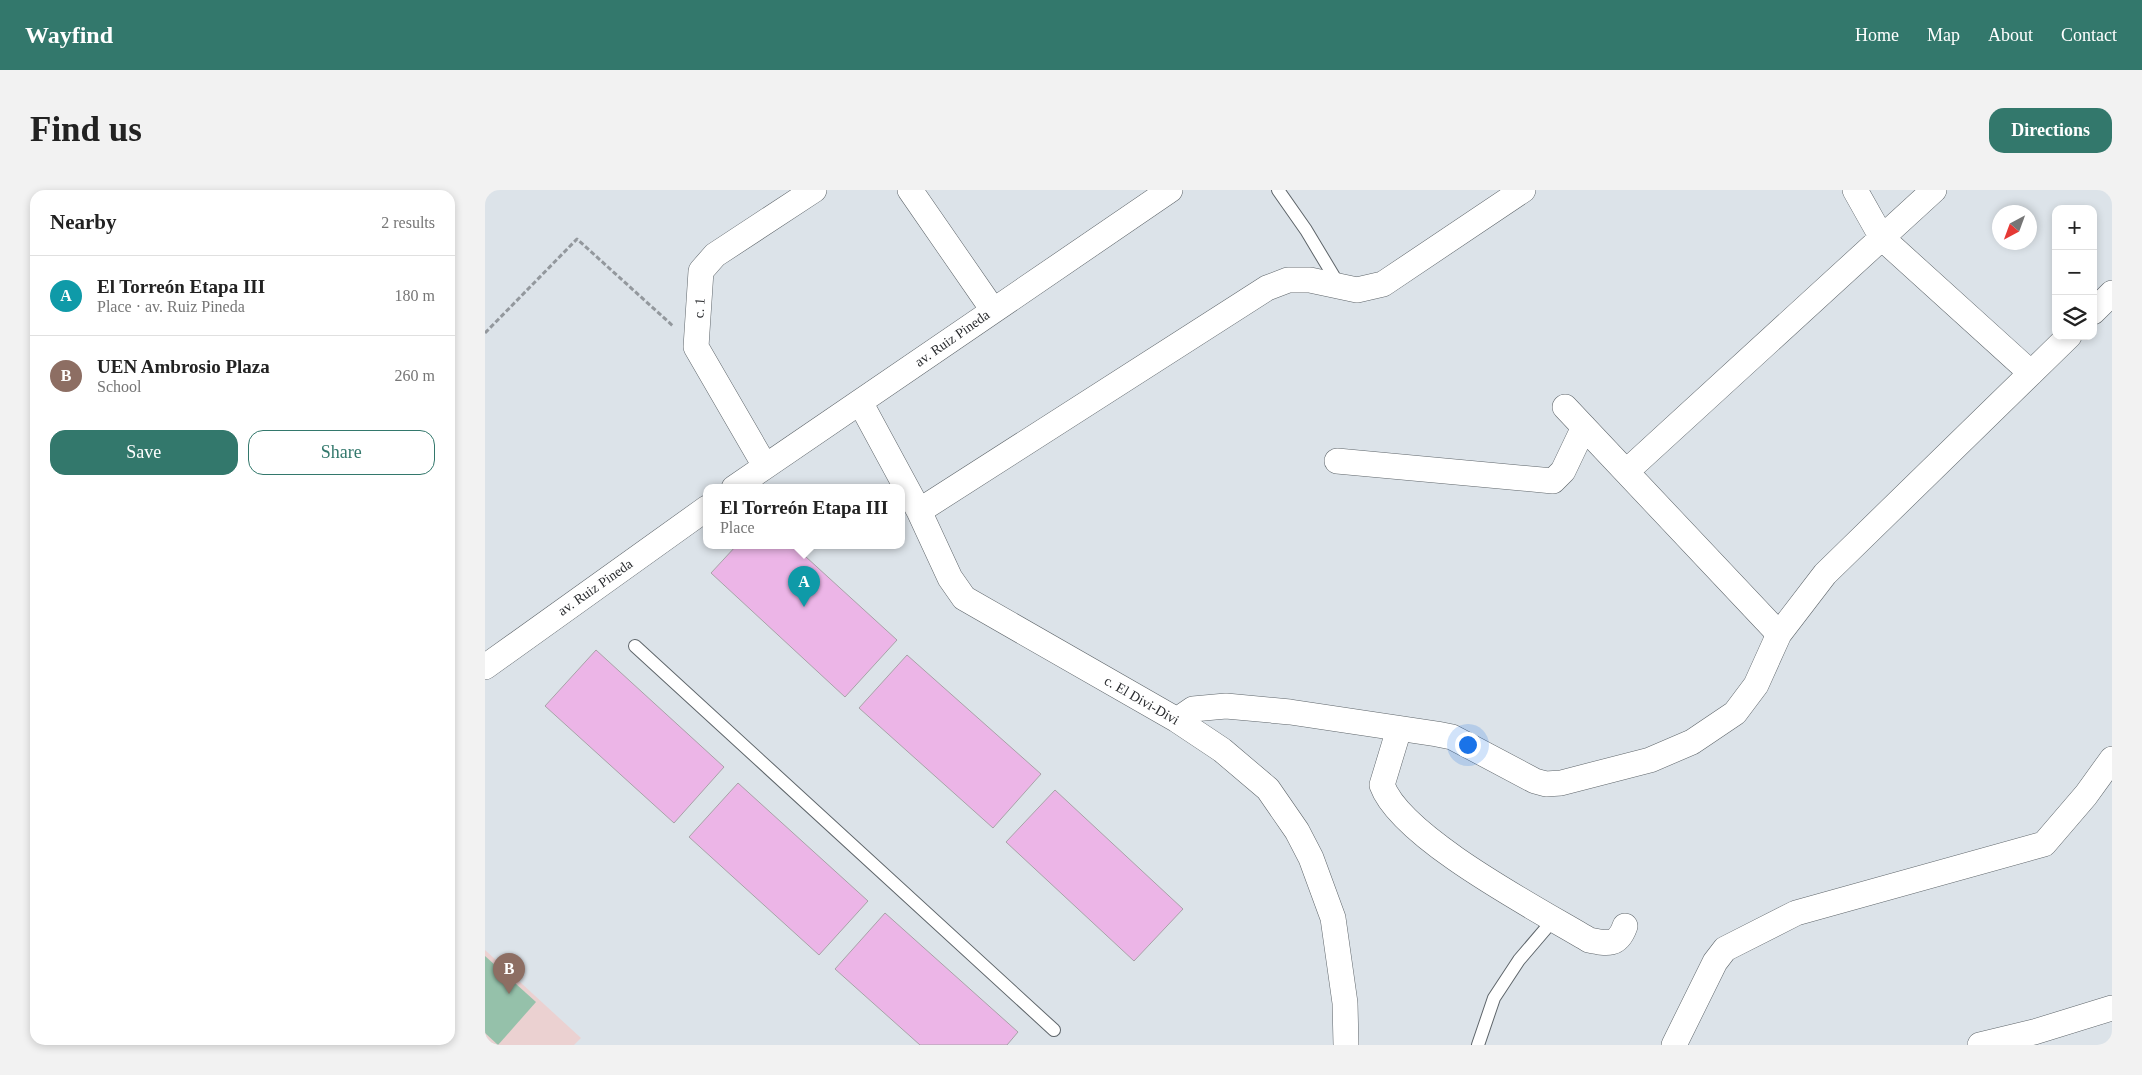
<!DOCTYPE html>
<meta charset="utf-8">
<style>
:root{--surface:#fff;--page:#f2f2f2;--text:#222;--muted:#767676;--line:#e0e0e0;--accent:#33786c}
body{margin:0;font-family:Georgia,serif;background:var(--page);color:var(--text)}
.controls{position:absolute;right:15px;top:15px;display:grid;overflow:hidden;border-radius:10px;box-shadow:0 2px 8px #0003}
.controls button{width:45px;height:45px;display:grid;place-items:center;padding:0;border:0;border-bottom:1px solid var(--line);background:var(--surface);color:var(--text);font:25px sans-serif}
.compass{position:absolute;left:1507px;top:15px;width:45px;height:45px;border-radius:50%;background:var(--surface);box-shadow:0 2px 8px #0003;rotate:221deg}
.you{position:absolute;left:982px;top:554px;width:18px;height:18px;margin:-12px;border:4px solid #fff;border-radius:50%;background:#1a73e8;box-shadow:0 0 0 8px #1a73e833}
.badge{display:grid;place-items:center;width:32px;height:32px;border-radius:50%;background:var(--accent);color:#fff;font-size:16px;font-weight:700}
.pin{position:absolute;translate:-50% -41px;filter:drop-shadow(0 1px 2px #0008)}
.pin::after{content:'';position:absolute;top:26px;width:18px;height:15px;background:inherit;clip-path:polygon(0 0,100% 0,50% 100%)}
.popup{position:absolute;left:218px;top:294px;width:202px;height:65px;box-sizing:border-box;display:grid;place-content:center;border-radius:10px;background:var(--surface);filter:drop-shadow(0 1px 4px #0005);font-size:16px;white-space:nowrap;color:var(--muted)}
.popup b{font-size:19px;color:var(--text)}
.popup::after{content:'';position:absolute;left:50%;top:100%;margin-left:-10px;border:10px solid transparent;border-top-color:var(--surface)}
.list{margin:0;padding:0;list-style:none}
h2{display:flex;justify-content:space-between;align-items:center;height:65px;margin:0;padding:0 20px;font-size:21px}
h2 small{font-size:16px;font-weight:400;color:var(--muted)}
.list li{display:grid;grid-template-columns:32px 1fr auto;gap:15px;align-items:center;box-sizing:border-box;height:80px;padding:0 20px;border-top:1px solid var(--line)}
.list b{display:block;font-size:19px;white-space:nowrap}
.list p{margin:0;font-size:16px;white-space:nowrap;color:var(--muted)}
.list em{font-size:16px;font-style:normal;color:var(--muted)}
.actions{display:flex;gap:10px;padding:15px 20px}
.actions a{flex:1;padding:11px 0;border:1px solid var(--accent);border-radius:15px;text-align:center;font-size:18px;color:var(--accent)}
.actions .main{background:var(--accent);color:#fff}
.icon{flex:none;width:28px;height:28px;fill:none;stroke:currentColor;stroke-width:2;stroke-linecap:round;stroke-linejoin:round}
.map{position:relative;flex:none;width:1627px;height:855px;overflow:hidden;border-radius:15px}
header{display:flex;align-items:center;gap:30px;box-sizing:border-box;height:70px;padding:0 25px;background:var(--accent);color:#fff}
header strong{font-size:24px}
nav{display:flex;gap:28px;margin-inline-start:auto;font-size:18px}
.intro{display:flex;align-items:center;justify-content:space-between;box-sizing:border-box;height:120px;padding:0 30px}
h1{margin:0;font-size:35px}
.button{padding:12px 22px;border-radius:15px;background:var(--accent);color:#fff;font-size:18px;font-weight:700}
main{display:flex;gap:30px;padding:0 30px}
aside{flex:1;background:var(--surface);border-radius:15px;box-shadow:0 2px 8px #0003}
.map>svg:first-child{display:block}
</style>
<header>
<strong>Wayfind</strong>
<nav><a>Home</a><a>Map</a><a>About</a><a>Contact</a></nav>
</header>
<div class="intro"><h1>Find us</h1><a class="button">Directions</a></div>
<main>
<aside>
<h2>Nearby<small>2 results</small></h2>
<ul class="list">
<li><span class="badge" style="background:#0f9aa8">A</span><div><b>El Torreón Etapa III</b><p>Place · av. Ruiz Pineda</p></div><em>180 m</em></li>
<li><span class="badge" style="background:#8d6e63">B</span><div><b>UEN Ambrosio Plaza</b><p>School</p></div><em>260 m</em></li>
</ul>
<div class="actions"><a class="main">Save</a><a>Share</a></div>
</aside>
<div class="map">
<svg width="1627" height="855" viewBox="0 0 1627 855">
<rect width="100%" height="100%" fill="#dce3e9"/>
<path fill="#ebd1d1" d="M0 760 96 848 89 855H0Z"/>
<path fill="#95c1aa" d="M0 766 51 812 13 855 0 843Z"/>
<path fill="#ecb5e7" stroke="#a8a2a8" d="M251 356H309L412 450 360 507 226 383Z
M111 460 239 577 189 633 60 516Z
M422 465 556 584 508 638 374 518Z
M253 593 383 711 334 765 204 647Z
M570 600 698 719 649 771 521 652Z
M400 723 533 842 522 855H435L350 779Z"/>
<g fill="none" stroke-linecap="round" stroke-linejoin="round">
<defs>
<path id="service" d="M793 0 821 40 854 95
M150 456 569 840
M993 855 1009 808 1034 770 1069 729"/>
<path id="minor" d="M425 0 508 120
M1370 0 1397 48 1546 183
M1608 122 1627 103
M375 212 434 321 465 388 479 408 692 530 737 560 783 599 812 641 826 668 848 728 860 813 861 855
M1080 217 1294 444
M852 271 1068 291 1078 281 1099 237
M280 276 211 157 216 81 230 65 329 0
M1142 281 1449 0
M249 298 685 0
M434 321 782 98 803 90H825L872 100 898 94 1038 0
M0 477 222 318
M692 530 708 519 741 516 805 522 952 544 967 547 1050 591 1061 594 1076 593 1165 570 1207 552 1250 523 1271 495 1294 444 1340 384 1584 146
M914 539 897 595C916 648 1054 720 1104 750 1123 754 1133 756 1140 736
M1189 855 1230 772 1240 759 1311 723 1559 654 1601 605 1627 569
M1495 855 1549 842 1627 818"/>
</defs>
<use href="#service" stroke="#5e656a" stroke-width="14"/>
<use href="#minor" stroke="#5e656a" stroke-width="26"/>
<path stroke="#93989d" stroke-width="3" stroke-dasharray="5 2.5" stroke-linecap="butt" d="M0 143 92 49 188 136"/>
<use href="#service" stroke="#fff" stroke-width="12"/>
<use href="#minor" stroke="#fff" stroke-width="25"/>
</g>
<g text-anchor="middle" stroke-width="4" stroke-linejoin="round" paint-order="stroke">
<g font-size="14" fill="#292b2e" stroke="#fff">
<text transform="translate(214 118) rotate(-86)" y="5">c. 1</text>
<text transform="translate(467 148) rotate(-35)" y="5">av. Ruiz Pineda</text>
<text transform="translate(110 397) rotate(-35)" y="5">av. Ruiz Pineda</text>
<text transform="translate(657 510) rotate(30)" y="5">c. El Divi-Divi</text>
</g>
</g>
</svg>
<div class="controls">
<button>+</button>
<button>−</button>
<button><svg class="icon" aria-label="layers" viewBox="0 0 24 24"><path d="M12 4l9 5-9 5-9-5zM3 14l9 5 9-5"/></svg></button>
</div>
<svg class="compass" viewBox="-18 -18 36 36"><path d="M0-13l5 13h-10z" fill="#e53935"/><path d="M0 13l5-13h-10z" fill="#767676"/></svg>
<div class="you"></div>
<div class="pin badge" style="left:319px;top:417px;background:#0f9aa8">A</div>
<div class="popup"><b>El Torreón Etapa III</b>Place</div>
<div class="pin badge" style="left:24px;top:804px;background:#8d6e63">B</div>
</div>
</main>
